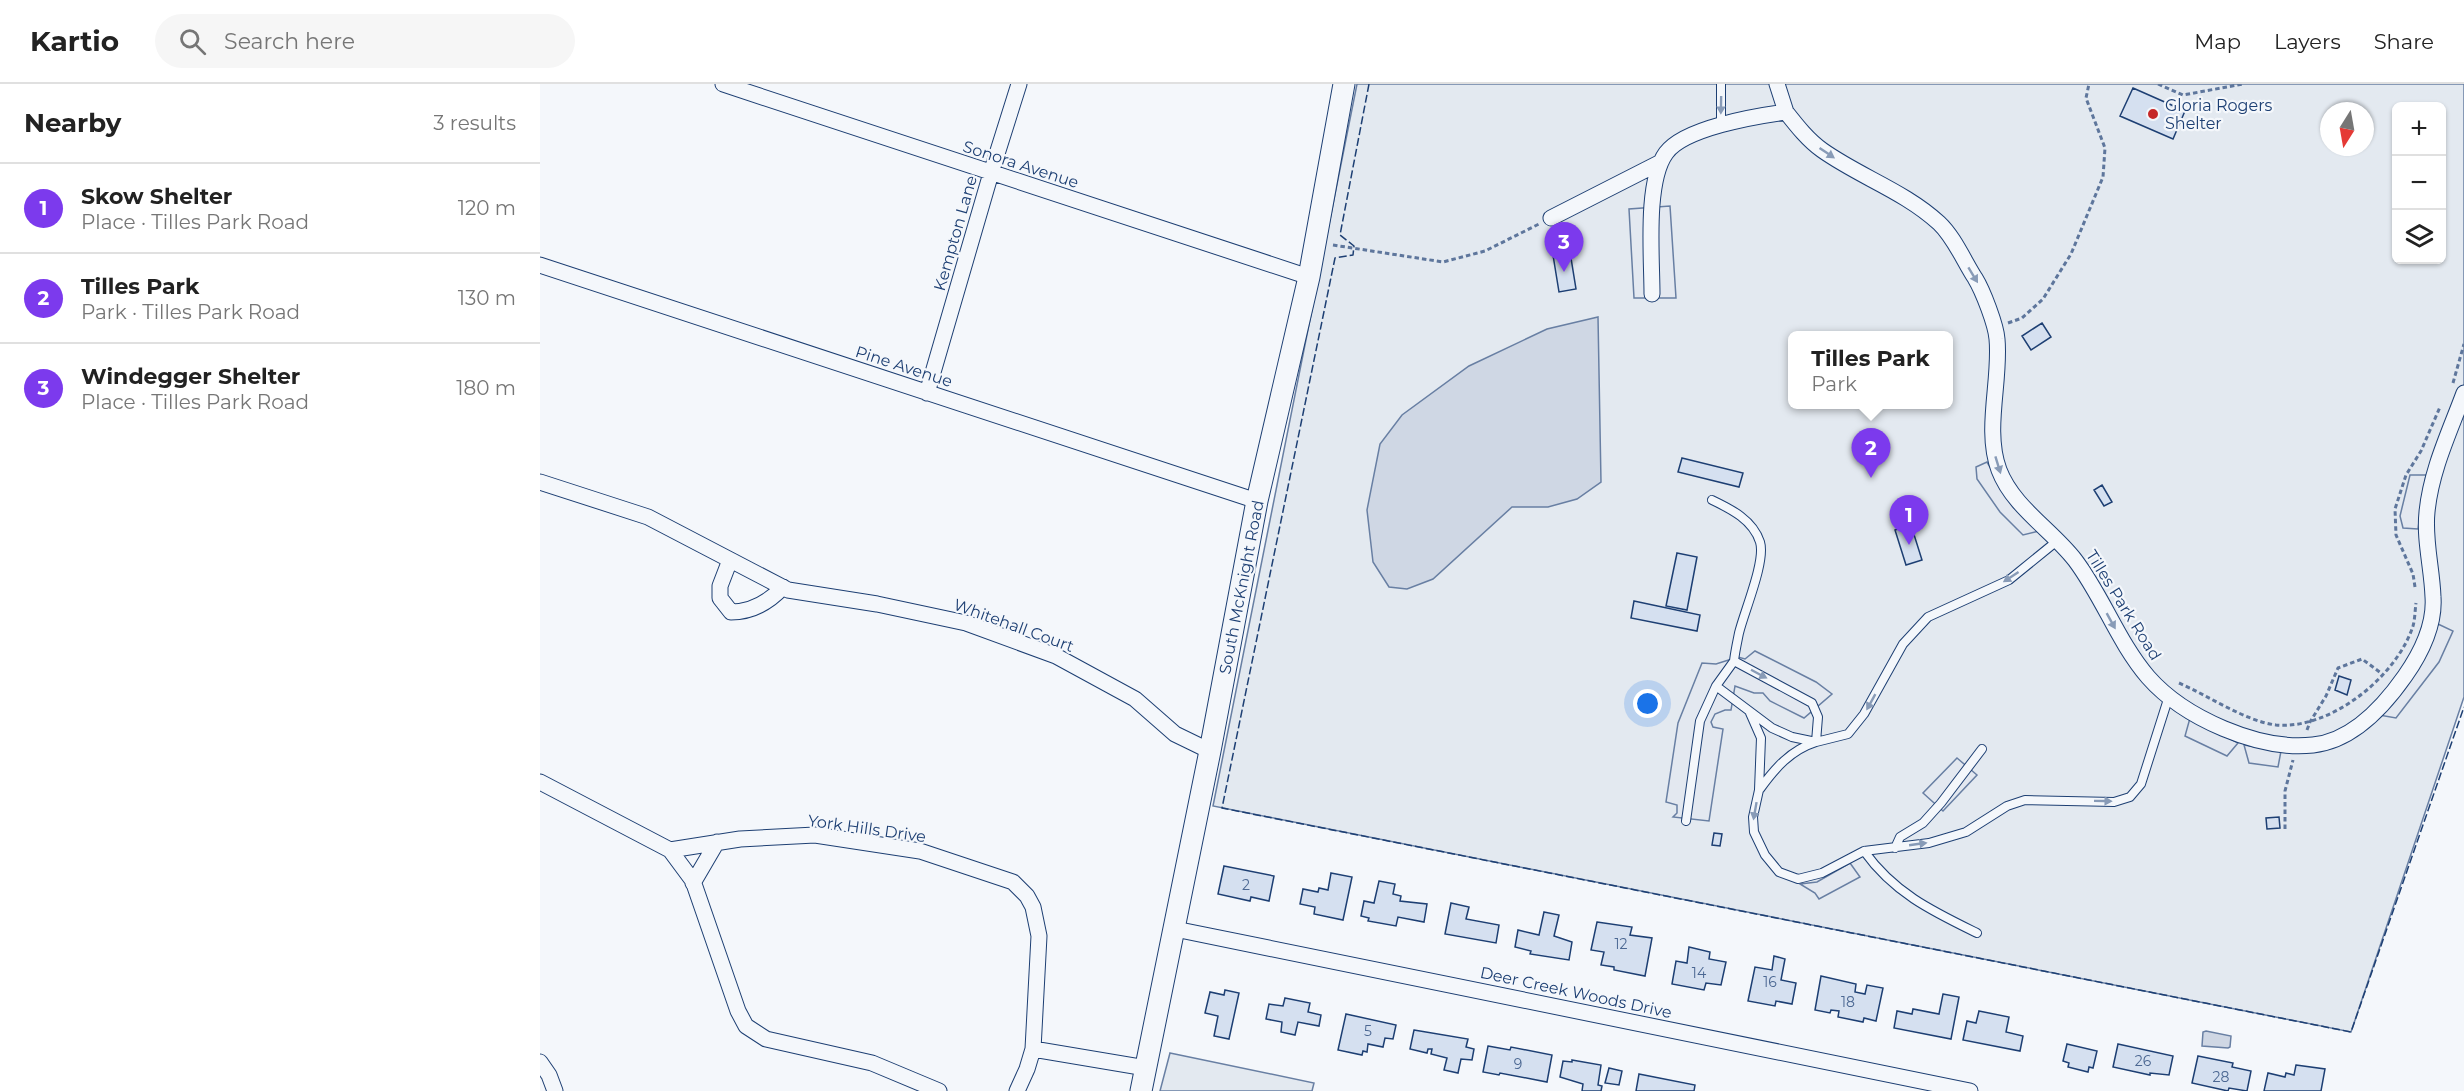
<!DOCTYPE html>
<meta charset="utf-8">
<style>
:root{--surface:#fff;--page:#f6f6f6;--text:#222;--muted:#767676;--line:#e0e0e0;--accent:#7c3aed}
body{margin:0;font-family:Montserrat,sans-serif;background:var(--page);color:var(--text)}
.controls{position:absolute;right:18px;top:18px;display:grid;overflow:hidden;border-radius:9px;box-shadow:0 2px 4px #0004}
.controls button{width:54px;height:54px;display:grid;place-items:center;padding:0;border:0;border-bottom:2px solid var(--line);background:var(--surface);color:var(--text);font:30px sans-serif}
.compass{position:absolute;left:1780px;top:18px;width:54px;height:54px;border-radius:50%;background:var(--surface);box-shadow:0 2px 4px #0004;rotate:191deg}
.you{position:absolute;left:1108px;top:620px;width:21px;height:21px;margin:-15px;border:4px solid #fff;border-radius:50%;background:#1a73e8;box-shadow:0 0 0 9px #1a73e833}
.badge{display:grid;place-items:center;width:39px;height:39px;border-radius:50%;background:var(--accent);color:#fff;font-size:20px;font-weight:700}
.pin{position:absolute;translate:-50% -50px;filter:drop-shadow(0 2px 3px #0008)}
.pin::after{content:'';position:absolute;top:32px;width:21px;height:18px;background:inherit;clip-path:polygon(0 0,100% 0,50% 100%)}
.popup{position:absolute;left:1248px;top:247px;width:165px;height:78px;box-sizing:border-box;display:grid;place-content:center;border-radius:9px;background:var(--surface);filter:drop-shadow(0 2px 4px #0005);font-size:20px;white-space:nowrap;color:var(--muted)}
.popup b{font-size:22px;color:var(--text)}
.popup::after{content:'';position:absolute;left:50%;top:100%;margin-left:-12px;border:12px solid transparent;border-top-color:var(--surface)}
.list{margin:0;padding:0;list-style:none}
h2{display:flex;justify-content:space-between;align-items:center;height:78px;margin:0;padding:0 24px;font-size:26px}
h2 small{font-size:20px;font-weight:400;color:var(--muted)}
.list li{display:grid;grid-template-columns:39px 1fr auto;gap:18px;align-items:center;box-sizing:border-box;height:90px;padding:0 24px;border-top:2px solid var(--line)}
.list b{display:block;font-size:22px;white-space:nowrap}
.list p{margin:0;font-size:20px;white-space:nowrap;color:var(--muted)}
.list em{font-size:20px;font-style:normal;color:var(--muted)}
.icon{flex:none;width:33px;height:33px;fill:none;stroke:currentColor;stroke-width:2;stroke-linecap:round;stroke-linejoin:round}
.map{position:relative;flex:none;width:1924px;height:1007px;overflow:hidden}
header{display:flex;align-items:center;gap:36px;box-sizing:border-box;height:84px;padding:0 30px;background:var(--surface);border-bottom:2px solid var(--line)}
header strong{font-size:28px}
nav{display:flex;gap:33px;margin-inline-start:auto;font-size:21px}
.search{width:420px;height:54px;background:var(--page);display:flex;align-items:center;gap:15px;box-sizing:border-box;padding:0 21px;border-radius:33px;color:var(--muted);font-size:22px}
main{display:flex}
aside{flex:1;background:var(--surface)}
.map>svg:first-child{display:block}
</style>
<header>
<strong>Kartio</strong>
<div class="search"><svg class="icon" aria-label="search" viewBox="0 0 24 24"><circle cx="10" cy="10" r="6"/><path d="M15 15l6 6"/></svg>Search here</div>
<nav><a>Map</a><a>Layers</a><a>Share</a></nav>
</header>
<main>
<aside>
<h2>Nearby<small>3 results</small></h2>
<ul class="list">
<li><span class="badge">1</span><div><b>Skow Shelter</b><p>Place · Tilles Park Road</p></div><em>120 m</em></li>
<li><span class="badge">2</span><div><b>Tilles Park</b><p>Park · Tilles Park Road</p></div><em>130 m</em></li>
<li><span class="badge">3</span><div><b>Windegger Shelter</b><p>Place · Tilles Park Road</p></div><em>180 m</em></li>
</ul>
</aside>
<div class="map">
<svg width="1924" height="1007" viewBox="0 0 1924 1007">
<rect width="100%" height="100%" fill="#f4f7fb"/>
<path fill="#e3e9f0" stroke="#687fa3" stroke-width="1.5" fill-rule="evenodd" d="M817 0H1924V613L1811 948 673 722ZM1856 22H1902V176H1856ZM1789 27H1825V63H1789ZM1253 252H1409V320H1253Z
M630 969 774 999 772 1007H620Z"/>
<path fill="#e3e8f0" stroke="#687fa3" stroke-width="1.5" d="M1130 122 1136 214H1094L1089 125Z
M1447 378 1463 405 1499 447 1483 451 1460 428 1437 395 1436 383Z
M1870 391H1886L1878 445 1863 444 1860 432Z
M1898 540 1913 547 1899 578 1856 634 1839 631 1888 567Z
M1215 567 1276 598 1292 610 1264 634 1230 617 1223 609H1214L1195 602 1191 626H1185L1175 630 1171 638 1173 643 1183 645 1169 737 1133 733 1137 729V721L1126 718 1138 639 1162 579 1176 580 1198 573 1205 575Z
M1650 634 1698 659 1687 672 1645 652Z
M1704 661 1741 667 1738 683 1709 679Z
M1417 674 1437 691 1403 727 1383 709Z
M1310 779 1320 793 1279 815 1275 809 1260 800 1277 798Z"/>
<path fill="#cfd7e4" stroke="#687fa3" stroke-width="1.5" d="M1058 233 1061 398 1037 415 1008 423H972L893 495 867 505 849 503 833 478 827 426 840 360 862 331 929 282 1007 245Z
M1666 947 1691 952 1690 963 1688 964 1662 962 1663 948Z"/>
<path fill="#d5e0f0" stroke="#1d3f73" stroke-width="1.5" d="M1593 4 1645 27 1633 55 1580 32Z
M1030 168 1036 205 1019 208 1013 171Z
M1502 239 1511 253 1491 266 1482 252Z
M1142 374 1203 389 1199 403 1138 388Z
M1562 401 1572 418 1564 422 1554 406Z
M1371 441 1382 476 1366 481 1355 446Z
M1137 469 1157 473 1147 526 1126 522Z
M1094 517 1160 531 1157 547 1091 534Z
M1799 592 1811 596 1807 611 1795 606Z
M1739 733 1740 744 1727 745 1726 734Z
M1174 749 1182 750 1180 762 1172 761Z
M684 782 734 792 729 817 711 813 710 817 678 810Z
M791 789 812 793 803 836 774 830 775 823 760 820 763 805 778 808 779 804 788 806Z
M839 797 855 800 853 810 861 812 860 817 887 820 884 838 858 833 856 842 828 837 829 834 821 832 824 817 834 819Z
M911 819 929 823 926 835 959 841 956 859 905 850Z
M1004 828 1019 831 1014 852 1032 858 1029 876 990 870 991 867 975 863 978 846 999 851Z
M1057 838 1092 843 1090 851 1112 854 1105 892 1074 886V883L1061 881 1064 868 1051 866Z
M1149 863 1170 868 1169 875 1186 878 1181 901 1166 899 1164 906 1132 900 1136 877 1147 879Z
M1234 872 1245 875 1241 896 1256 899 1252 920 1236 917 1235 922 1208 917 1215 883 1232 886Z
M1281 892 1316 900 1315 908 1325 910 1327 901 1343 904 1336 937 1324 934 1323 938 1298 933 1299 927 1291 926 1290 929 1275 926Z
M685 906 699 909 689 955 674 952 678 932 665 929 670 908 684 911Z
M1403 910 1419 913 1411 955 1354 944 1357 927 1372 930 1373 925 1399 930Z
M745 914 770 919 768 928 781 931 779 942 758 938 755 951 741 948 742 938 726 935 729 920 743 922Z
M1439 927 1469 933 1466 948 1483 952 1480 967 1423 956 1427 937 1436 939Z
M806 930 856 941 853 955 845 954 843 963 828 960 827 968 823 967 822 971 798 966Z
M874 946 928 955 926 963 934 965 932 976 921 975 918 989 904 986 907 974 891 970 892 965H888L887 969 870 965Z
M1527 960 1557 967 1553 984 1549 983 1548 988 1528 983 1529 979 1523 977Z
M1578 960 1633 972 1629 991 1610 989V991L1573 983Z
M948 962 970 966 971 963 1012 971 1007 998 960 989 959 991 943 988Z
M1658 972 1693 979 1692 983 1711 987 1707 1007 1689 1004 1688 1007 1652 999Z
M1032 976 1061 981 1058 1001 1062 1002 1061 1007H1042L1043 1000 1020 993 1023 977 1032 978Z
M1756 981 1785 985 1781 1007H1724L1728 989 1745 993 1746 989 1754 991Z
M1069 984 1082 987 1079 1001 1065 999Z
M1099 990 1155 1001 1154 1007H1096Z"/>
<g fill="none" stroke-linecap="round" stroke-linejoin="round">
<defs>
<path id="service" d="M1181 41V0
M1172 416C1191 425 1213 436 1220 458 1226 477 1204 528 1199 549 1197 559 1195 568 1194 577
M1176 602 1194 577 1272 619 1278 633 1276 658C1251 666 1235 684 1220 705
M1210 629 1221 654 1219 706 1213 733 1214 748 1225 771 1239 788 1258 795 1282 789 1324 767 1389 759 1426 748 1467 722 1485 716 1574 718 1590 713 1601 700 1629 612
M1146 737 1160 637 1176 602 1232 644 1252 653 1276 658 1308 650 1324 630 1363 560 1388 533 1469 496 1517 457
M1355 764 1360 753 1383 739 1401 719 1442 665
M1324 767C1354 809 1392 827 1437 849"/>
<path id="minor" d="M183 0 769 193
M1246 28C1257 42 1268 56 1282 66 1320 93 1364 107 1399 139 1414 153 1424 177 1435 194 1443 207 1456 241 1457 255 1461 296 1444 346 1459 386 1473 423 1512 446 1535 476 1563 513 1578 558 1608 593 1644 634 1719 667 1773 661 1812 657 1844 622 1865 592 1881 569 1895 541 1893 513 1892 484 1884 456 1887 428 1891 386 1910 347 1924 309
M1011 134 1121 78
M0 181 717 417
M1112 210C1112 173 1105 98 1126 69 1144 44 1216 32 1246 28L1237 0
M387 309 451 89 479 0
M0 398 108 433 248 506 337 520 426 539 516 572 595 615 635 650 670 667
M190 476 180 502V514L191 528C212 528 229 518 243 503
M0 698 130 766 153 797 198 927 206 942 226 955 332 979 399 1007
M130 766 200 755 275 751 380 767 473 798 487 812 493 823 499 852 493 965 487 985 477 1007
M153 799 177 758
M635 845 1430 1007
M493 965 606 984
M0 978 9 991 15 1007"/>
<path id="secondary" d="M601 1007 670 667 717 417 769 193 804 0"/>
</defs>
<use href="#service" stroke="#1d3f73" stroke-width="10"/>
<use href="#minor" stroke="#1d3f73" stroke-width="17"/>
<use href="#secondary" stroke="#1d3f73" stroke-width="23"/>
<path stroke="#5e769c" stroke-width="3" stroke-dasharray="4.5 3" stroke-linecap="butt" d="M1618 0 1643 11 1703 0
M793 161 903 178 945 167 999 140
M1468 239 1482 234 1503 215 1531 170 1563 93 1565 64 1546 14 1549 0
M1913 299 1924 260
M1875 503 1873 490 1856 451 1855 425 1866 391 1881 367 1900 323
M1639 599C1669 612 1705 637 1736 641 1791 646 1857 592 1873 542 1875 535 1875 526 1876 519
M1767 646 1770 638 1786 612 1798 584 1822 575 1841 589
M1745 745V707L1753 676"/>
<use href="#service" stroke="#f4f7fb" stroke-width="8"/>
<use href="#minor" stroke="#f4f7fb" stroke-width="15"/>
<use href="#secondary" stroke="#f4f7fb" stroke-width="21"/>
<path stroke="#1d3f73" stroke-width="1.5" stroke-dasharray="8 3" stroke-linecap="butt" d="M829 0 800 151 814 162 813 171 795 174 682 724 1811 948 1924 623"/>
</g>
<defs><path id="oneway-solid" d="M-6-.8H1V-3.2L6.5 0L1 3.2V.8H-6Z" transform="scale(1.5)"/></defs>
<g fill="#889bb7">
<use href="#oneway-solid" transform="translate(1181 21) rotate(91)"/>
<use href="#oneway-solid" transform="translate(1287 69) rotate(34)"/>
<use href="#oneway-solid" transform="translate(1433 191) rotate(59)"/>
<use href="#oneway-solid" transform="translate(1458 381) rotate(73)"/>
<use href="#oneway-solid" transform="translate(1471 493) rotate(147)"/>
<use href="#oneway-solid" transform="translate(1571 537) rotate(61)"/>
<use href="#oneway-solid" transform="translate(1219 590) rotate(28)"/>
<use href="#oneway-solid" transform="translate(1331 618) rotate(119)"/>
<use href="#oneway-solid" transform="translate(1563 717) rotate(1)"/>
<use href="#oneway-solid" transform="translate(1215 727) rotate(100)"/>
<use href="#oneway-solid" transform="translate(1378 760) rotate(-8)"/>
</g>
<circle fill="#c62828" stroke="#f4f7fb" stroke-width="2" cx="1613" cy="30" r="6"/>
<g text-anchor="middle" stroke-width="4.5" stroke-linejoin="round" paint-order="stroke">
<g font-size="14" fill="#4b6792">
<text x="706" y="806">2</text>
<text x="1081" y="865">12</text>
<text x="1159" y="894">14</text>
<text x="1230" y="903">16</text>
<text x="1308" y="923">18</text>
<text x="828" y="952">5</text>
<text x="1603" y="982">26</text>
<text x="978" y="985">9</text>
<text x="1681" y="998">28</text>
</g>
<g font-size="16" fill="#1d3f73" stroke="#f4f7fb" text-anchor="start">
<text x="1625" y="27">Gloria Rogers<tspan x="1625" dy="18">Shelter</tspan></text>
</g>
<g font-size="16" fill="#1d3f73" stroke="#f4f7fb">
<text transform="translate(481 80) rotate(18)" y="6">Sonora Avenue</text>
<text transform="translate(415 149) rotate(-74)" y="6">Kempton Lane</text>
<text transform="translate(364 282) rotate(18)" y="6">Pine Avenue</text>
<text transform="translate(701 503) rotate(-79)" y="6">South McKnight Road</text>
<text transform="translate(1584 521) rotate(58)" y="6">Tilles Park Road</text>
<text transform="translate(474 541) rotate(20)" y="6">Whitehall Court</text>
<text transform="translate(327 744) rotate(8)" y="6">York Hills Drive</text>
<text transform="translate(1036 908) rotate(12)" y="6">Deer Creek Woods Drive</text>
</g>
</g>
</svg>
<div class="controls">
<button>+</button>
<button>−</button>
<button><svg class="icon" aria-label="layers" viewBox="0 0 24 24"><path d="M12 4l9 5-9 5-9-5zM3 14l9 5 9-5"/></svg></button>
</div>
<svg class="compass" viewBox="-18 -18 36 36"><path d="M0-13l5 13h-10z" fill="#e53935"/><path d="M0 13l5-13h-10z" fill="#767676"/></svg>
<div class="you"></div>
<div class="pin badge" style="left:1369px;top:461px">1</div>
<div class="pin badge" style="left:1331px;top:394px">2</div>
<div class="popup"><b>Tilles Park</b>Park</div>
<div class="pin badge" style="left:1024px;top:188px">3</div>
</div>
</main>
